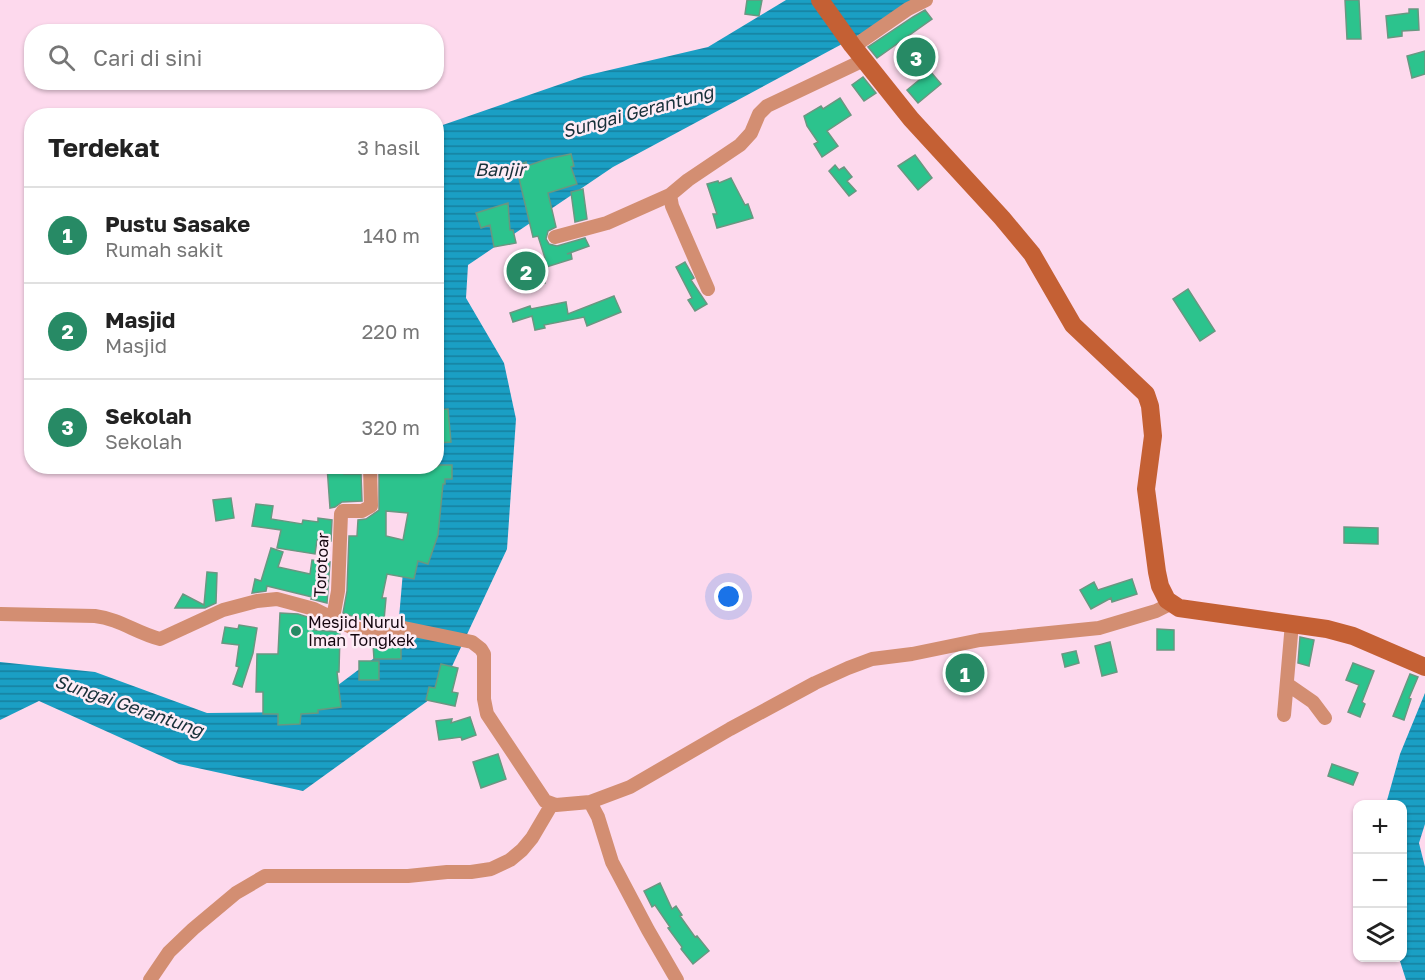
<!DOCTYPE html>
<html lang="id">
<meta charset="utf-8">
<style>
:root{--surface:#fff;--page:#f2f2f2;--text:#222;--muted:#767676;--line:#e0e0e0;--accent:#278a65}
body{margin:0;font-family:"Golos Text",sans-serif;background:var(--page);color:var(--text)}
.controls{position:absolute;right:18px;bottom:18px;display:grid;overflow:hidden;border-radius:12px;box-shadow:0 2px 4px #0004}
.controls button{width:54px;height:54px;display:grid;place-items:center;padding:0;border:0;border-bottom:2px solid var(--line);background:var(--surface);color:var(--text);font:30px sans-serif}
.you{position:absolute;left:729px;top:597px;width:21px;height:21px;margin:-15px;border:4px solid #fff;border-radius:50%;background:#1a73e8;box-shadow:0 0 0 9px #1a73e833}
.badge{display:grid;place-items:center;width:39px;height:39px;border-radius:50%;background:var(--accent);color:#fff;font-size:20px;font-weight:700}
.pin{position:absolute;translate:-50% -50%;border:3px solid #fff;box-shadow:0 2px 6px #0006}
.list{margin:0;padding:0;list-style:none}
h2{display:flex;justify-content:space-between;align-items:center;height:78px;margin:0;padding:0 24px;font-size:26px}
h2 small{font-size:20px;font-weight:400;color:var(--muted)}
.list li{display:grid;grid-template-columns:39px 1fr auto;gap:18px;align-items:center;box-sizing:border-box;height:96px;padding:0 24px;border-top:2px solid var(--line)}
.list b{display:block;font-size:22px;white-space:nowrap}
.list p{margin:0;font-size:20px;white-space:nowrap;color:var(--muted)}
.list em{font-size:20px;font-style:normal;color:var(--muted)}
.icon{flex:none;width:33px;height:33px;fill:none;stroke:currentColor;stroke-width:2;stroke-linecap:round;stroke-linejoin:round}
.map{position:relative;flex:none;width:1425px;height:980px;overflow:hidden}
.search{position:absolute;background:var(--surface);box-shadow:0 2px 4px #0004;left:24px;top:24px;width:420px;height:66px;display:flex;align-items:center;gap:15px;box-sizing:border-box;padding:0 21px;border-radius:24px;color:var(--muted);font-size:22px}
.panel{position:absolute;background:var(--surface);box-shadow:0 2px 4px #0004;left:24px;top:108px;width:420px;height:366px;border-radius:24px}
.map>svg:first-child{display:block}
</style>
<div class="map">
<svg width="1425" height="980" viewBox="0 0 1425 980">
<defs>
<pattern id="water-rules" width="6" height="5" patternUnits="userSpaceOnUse" patternTransform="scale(1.5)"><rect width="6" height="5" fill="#1a9fc4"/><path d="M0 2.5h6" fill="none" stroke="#16809e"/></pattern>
</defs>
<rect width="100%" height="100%" fill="#fdd9ed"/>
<path fill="url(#water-rules)" d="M786 0H924L613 167 468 265 466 298 504 363 516 419 507 549 440 692 303 791 179 764 39 701 0 720V662L95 672 207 713 302 712 397 641 412 467 436 466 437 127 584 76 708 47Z
M1425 693V824L1419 843 1425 867V980H1406L1399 958H1402V804H1386L1400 754Z"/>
<path fill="#2cc38d" stroke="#699781" stroke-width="1.5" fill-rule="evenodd" d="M747 0H762L759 16 745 14Z
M1345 0H1359L1361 39H1347Z
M1409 9H1418L1419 30 1402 31V36L1388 38 1386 16 1409 13Z
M925 10 932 19 877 58 868 47 913 17Z
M1425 51V74L1412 78 1407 56Z
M930 71 941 84 918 103 907 90Z
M863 77 876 93 864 101 852 85Z
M840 98 851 115 827 131 838 146 822 157 814 144 818 142 807 126 804 116 821 106 823 109Z
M571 154 574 166 571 167 577 184 548 193 556 227 548 231 546 239 549 244 557 246 585 238 589 246 567 254 571 253 572 259 543 268 545 283 517 287 513 263 545 258 538 236 533 237 516 166 526 162 527 166 547 159Z
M915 155 932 178 918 190 898 166Z
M835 165 839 170 844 167 852 177 847 181 856 191 849 196 829 171Z
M731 178 745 205 748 204 753 218 717 228 713 214H717L707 184 718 181 719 183Z
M583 189 587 219 575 222 571 192Z
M508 203 510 230H513L516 243 494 247 490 225 481 228 476 213Z
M685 262 694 278 691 280 707 304 695 311 688 300 692 298 676 267Z
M1188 289 1215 331 1200 341 1173 299Z
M614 296 621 312 587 326 584 317 544 325 545 328 535 330 532 316 513 322 510 313 530 306 531 309 566 302 568 314Z
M448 409 451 442 440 443 436 410Z
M438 465H452V479H445V484H443L438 535 428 564 418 561 414 579 387 574 382 598H386L384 620 365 621 343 613 347 591 349 536H357L358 520 366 519 379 510V466H438ZM386 511 408 513 403 540 386 536Z
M327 466H343L344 474H361L362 501 342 502 335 507 330 508Z
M231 498 234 518 216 521 213 500Z
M256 504 273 506 271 519 302 524 303 520 318 522V518L332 520 331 541 317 540 315 554 277 548 281 530 252 526Z
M1344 527 1378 528V544L1344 543Z
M271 548 283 552 278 567 310 574 312 560 330 562 327 603 311 599 312 597 267 586 266 591 252 593 255 579 261 581Z
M207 572 217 573 216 603 205 608H175L183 594 204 605Z
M1132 579 1137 594 1112 602 1111 598 1091 609 1080 590 1094 582 1098 590Z
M280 613 298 614 314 619V630L340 632 339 672H337L341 707 318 710V713L301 714 300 724 278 725V714H263V692H256L257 654H278Z
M239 625 257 628 253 653 242 687 233 684 239 667 236 666 239 645 222 643 225 627 238 629Z
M1157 629 1174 630V650H1157Z
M1300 637 1314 640 1309 666 1298 663Z
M401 642V659H374L373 644Z
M1110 642 1117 672 1102 676 1095 646Z
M1076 651 1079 663 1065 667 1062 654Z
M967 660 973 679 959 684 953 665Z
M359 661H379V680H359Z
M1353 663 1374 671 1362 702 1365 704 1360 717 1348 712 1359 685 1346 680Z
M441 664 458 668 452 692 458 693 455 706 426 700 429 687 435 688Z
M1410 674 1418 677 1409 698 1411 699 1404 720 1393 716Z
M470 717 476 735 462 740 461 737 439 740 436 721 452 719 451 723Z
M498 754 506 779 481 788 473 762Z
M1332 764 1358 773 1353 785 1328 776Z
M660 883 672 909 676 906 682 915 680 916 695 937 697 936 709 951 693 964 681 949 682 947 668 928 670 927 655 905 652 907 644 891Z"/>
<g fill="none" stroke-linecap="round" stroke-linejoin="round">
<path stroke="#d38e72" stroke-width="14" d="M853 47 908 9 926 0
M670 195 672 206 708 289
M555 237 607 223 670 195 688 180 740 145 751 133 759 114 767 106 864 60
M0 614 95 616C120 619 136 633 160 639L223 610 257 601 277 599 314 609 353 628 365 630 404 628 472 642 481 649 484 654V699L487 714 545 801 556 805 590 802 598 817 612 862 648 930 677 980
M333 618 338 591 341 514 343 511H362L371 506 370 466
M1287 684 1313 702 1325 718
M1284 715 1292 623
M590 802 630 787 730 729 815 683 848 668 872 659 912 654 980 640 1099 628 1156 611 1170 604
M150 980 169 952 193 929 236 893 265 876H408L447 872H471L491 869 510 860 522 850 532 838 552 804"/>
<path stroke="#c46034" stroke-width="18" d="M820 0 852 45 911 119 1002 218 1032 254 1073 325 1146 394 1150 406 1153 436 1146 489 1157 572 1160 586 1167 600 1179 608 1327 629 1353 636 1425 667"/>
</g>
<circle fill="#278a65" stroke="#feecf6" stroke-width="2" cx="296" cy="631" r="6"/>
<g text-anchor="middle" stroke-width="5" stroke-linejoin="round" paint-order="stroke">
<g font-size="16" fill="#14060f" stroke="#feecf6">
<text transform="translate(321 565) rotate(-87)" y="6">Torotoar</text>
</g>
<g font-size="16" fill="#14060f" stroke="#feecf6" text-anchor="start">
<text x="308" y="628">Mesjid Nurul<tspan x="308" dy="18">Iman Tongkek</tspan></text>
</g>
<g font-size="18" font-style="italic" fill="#173039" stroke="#feecf6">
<text transform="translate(638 112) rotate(-15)" y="6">Sungai Gerantung</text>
<text x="500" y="176">Banjir</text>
<text transform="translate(129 706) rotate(19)" y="6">Sungai Gerantung</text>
</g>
</g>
</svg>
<div class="controls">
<button>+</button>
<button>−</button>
<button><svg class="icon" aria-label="layers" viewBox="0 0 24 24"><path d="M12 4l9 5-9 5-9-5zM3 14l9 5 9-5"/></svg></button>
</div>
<div class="you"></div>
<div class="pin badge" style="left:965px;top:673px">1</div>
<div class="pin badge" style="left:526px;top:271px">2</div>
<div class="pin badge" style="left:916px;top:57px">3</div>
<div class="search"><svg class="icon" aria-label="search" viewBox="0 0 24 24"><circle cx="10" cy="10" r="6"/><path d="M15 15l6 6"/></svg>Cari di sini</div>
<section class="panel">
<h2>Terdekat<small>3 hasil</small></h2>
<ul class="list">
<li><span class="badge">1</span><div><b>Pustu Sasake</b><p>Rumah sakit</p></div><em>140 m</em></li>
<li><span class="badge">2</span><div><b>Masjid</b><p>Masjid</p></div><em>220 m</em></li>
<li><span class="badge">3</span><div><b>Sekolah</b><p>Sekolah</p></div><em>320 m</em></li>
</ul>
</section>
</div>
